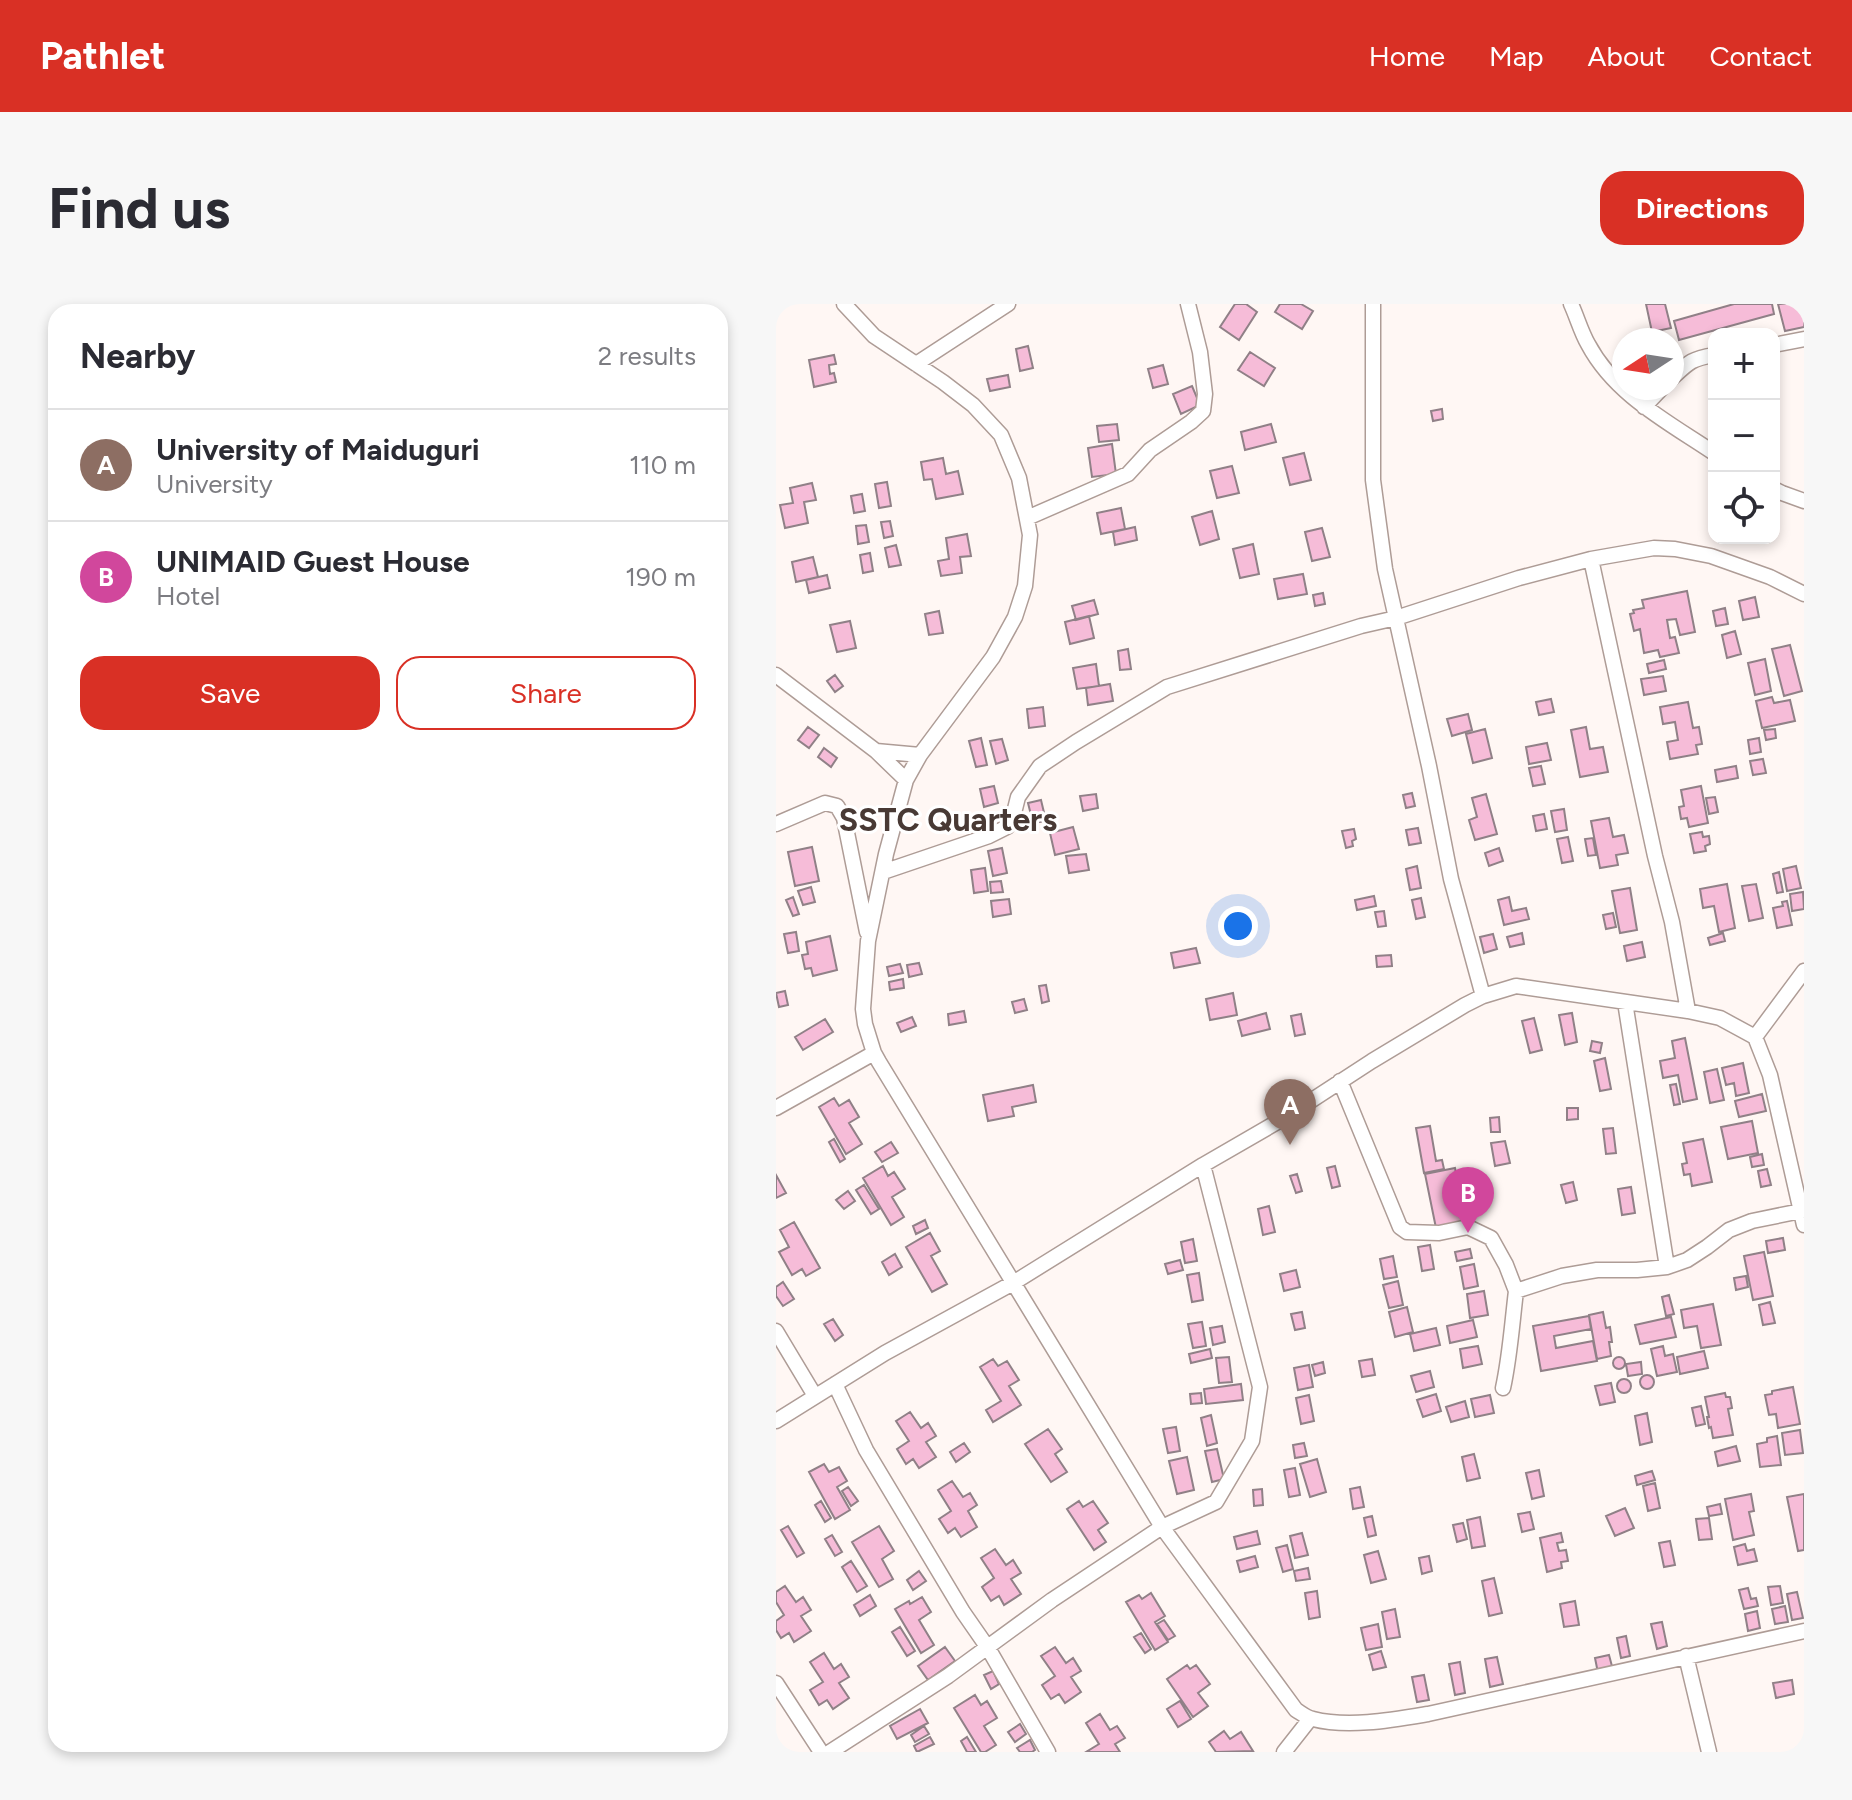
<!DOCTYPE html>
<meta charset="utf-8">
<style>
:root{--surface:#fff;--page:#f7f7f7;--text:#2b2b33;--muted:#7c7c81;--line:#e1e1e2;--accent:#d93025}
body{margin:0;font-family:Figtree,sans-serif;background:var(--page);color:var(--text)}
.controls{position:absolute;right:24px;top:24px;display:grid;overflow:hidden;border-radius:16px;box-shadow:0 4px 12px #0003}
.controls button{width:72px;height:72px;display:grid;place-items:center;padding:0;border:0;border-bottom:2px solid var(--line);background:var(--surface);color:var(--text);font:40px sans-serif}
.compass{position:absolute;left:836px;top:24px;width:72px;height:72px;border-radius:50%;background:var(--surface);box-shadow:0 4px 12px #0003;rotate:258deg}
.you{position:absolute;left:462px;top:622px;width:28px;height:28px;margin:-20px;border:6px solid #fff;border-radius:50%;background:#1a73e8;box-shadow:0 0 0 12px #1a73e833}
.badge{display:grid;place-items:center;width:52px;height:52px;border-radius:50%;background:var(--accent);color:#fff;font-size:26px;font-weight:700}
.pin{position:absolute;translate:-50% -66px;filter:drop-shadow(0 2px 4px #0008)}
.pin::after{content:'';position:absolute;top:42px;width:28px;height:24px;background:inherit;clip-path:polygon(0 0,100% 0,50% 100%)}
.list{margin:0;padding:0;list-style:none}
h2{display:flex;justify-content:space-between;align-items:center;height:104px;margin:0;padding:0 32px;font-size:34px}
h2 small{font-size:26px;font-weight:400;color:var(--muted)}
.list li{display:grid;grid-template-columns:52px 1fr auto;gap:24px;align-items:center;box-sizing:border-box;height:112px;padding:0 32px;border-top:2px solid var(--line)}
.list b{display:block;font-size:30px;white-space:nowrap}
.list p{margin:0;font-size:26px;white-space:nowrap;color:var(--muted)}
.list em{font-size:26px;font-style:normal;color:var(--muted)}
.actions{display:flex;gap:16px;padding:24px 32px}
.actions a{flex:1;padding:18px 0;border:2px solid var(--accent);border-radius:24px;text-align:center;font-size:28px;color:var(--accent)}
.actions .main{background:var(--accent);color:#fff}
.icon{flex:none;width:44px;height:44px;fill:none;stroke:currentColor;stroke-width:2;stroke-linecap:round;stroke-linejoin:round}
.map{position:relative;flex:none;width:1028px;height:1448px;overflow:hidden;border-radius:24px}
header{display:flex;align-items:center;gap:48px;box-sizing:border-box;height:112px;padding:0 40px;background:var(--accent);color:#fff}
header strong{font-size:38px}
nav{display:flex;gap:44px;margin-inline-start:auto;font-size:28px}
.intro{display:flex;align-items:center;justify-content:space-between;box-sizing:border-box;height:192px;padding:0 48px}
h1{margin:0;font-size:56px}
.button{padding:20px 36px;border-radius:24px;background:var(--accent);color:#fff;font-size:28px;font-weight:700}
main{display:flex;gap:48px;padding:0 48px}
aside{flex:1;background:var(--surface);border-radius:24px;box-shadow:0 4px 12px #0003}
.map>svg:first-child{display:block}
</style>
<header>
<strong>Pathlet</strong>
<nav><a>Home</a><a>Map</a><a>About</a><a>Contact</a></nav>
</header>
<div class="intro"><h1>Find us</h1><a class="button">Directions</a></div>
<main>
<aside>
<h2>Nearby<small>2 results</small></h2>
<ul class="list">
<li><span class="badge" style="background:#8d6e63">A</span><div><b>University of Maiduguri</b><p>University</p></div><em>110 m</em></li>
<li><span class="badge" style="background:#d1479c">B</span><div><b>UNIMAID Guest House</b><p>Hotel</p></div><em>190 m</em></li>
</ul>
<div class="actions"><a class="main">Save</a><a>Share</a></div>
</aside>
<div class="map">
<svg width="1028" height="1448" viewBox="0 0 1028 1448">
<rect width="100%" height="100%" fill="#fff7f4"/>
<path fill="#f6bcd8" stroke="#908087" stroke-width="2" d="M459 0H470L481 8 463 36 444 23Z
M504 0H525L537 7 526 25 499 8Z
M870 0H889L895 24 876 28Z
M958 0H996L998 10 903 36 898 17Z
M1002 0H1028V23L1009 27Z
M252 42 257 64 244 67 240 45Z
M474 48 499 64 488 82 462 66Z
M58 51 60 60 53 61 54 70 58 69 60 78 38 83 33 56Z
M387 61 392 80 377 84 372 65Z
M232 71 234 83 214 87 211 75Z
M416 82 424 101 405 110 397 90Z
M666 105 667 115 657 117 655 107Z
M341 120 343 136 323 138 321 122Z
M495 120 500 138 469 146 465 128Z
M336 140 340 170 316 173 312 144Z
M528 149 535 176 514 181 507 154Z
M167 154 170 170 182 167 187 190 160 195 156 175 148 176 145 158Z
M456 162 463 189 441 194 434 167Z
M111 178 115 202 103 204 99 180Z
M36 179 40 196 28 198 32 219 9 224 4 201 17 199 14 184Z
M86 190 89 207 78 209 75 192Z
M345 204 349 225 325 230 321 209Z
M436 207 443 235 424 241 416 213Z
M114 217 117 232 108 234 105 218Z
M90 221 93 238 82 240 80 222Z
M359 223 361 236 339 241 337 228Z
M546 224 554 253 536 257 529 228Z
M191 230 195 252 184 253 186 269 165 272 162 257 173 255 170 234Z
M477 240 483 270 464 274 457 245Z
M120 241 125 261 113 263 109 244Z
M94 249 97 267 87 269 84 251Z
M37 253 42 273 20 278 16 258Z
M527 270 531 290 502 295 498 275Z
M51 271 54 284 33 289 30 276Z
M911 287 919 328 904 331 900 315 891 316 894 334 899 333 903 349 884 353 882 346 868 349 864 325 858 327 854 310 858 309 857 306 868 304 866 296Z
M547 289 549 300 539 302 537 291Z
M979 293 983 313 967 316 963 297Z
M318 296 322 310 300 316 296 302Z
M949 304 952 320 940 322 937 307Z
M163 307 167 329 153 331 149 310Z
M313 312 318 334 294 340 289 318Z
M74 317 80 344 61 348 54 321Z
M959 327 965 350 951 354 946 331Z
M1014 341 1026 387 1008 392 996 345Z
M352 345 355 365 344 366 342 347Z
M989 355 995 387 979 391 972 359Z
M888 356 890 365 873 369 871 360Z
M320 360 323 382 301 385 297 364Z
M59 371 67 382 59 388 51 377Z
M887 372 890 387 868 391 865 375Z
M334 380 337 397 312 401 310 384Z
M996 393 998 399 1014 396 1019 417 986 424 980 397Z
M775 395 778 408 763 411 760 398Z
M912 398 917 424 923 423 926 440 920 441 922 450 894 455 891 438 902 436 899 418 887 420 884 403Z
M267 403 269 422 253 424 251 405Z
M692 410 696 426 676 432 671 415Z
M32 423 43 431 33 444 22 436Z
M810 423 814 445 827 443 832 468 804 473 795 426Z
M709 425 716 454 697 459 690 430Z
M999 425 1000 434 990 436 988 426Z
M205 434 211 461 200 463 193 437Z
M983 434 985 448 974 450 972 436Z
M226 435 232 456 220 460 214 437Z
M771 439 775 456 753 460 750 443Z
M48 444 61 454 55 463 42 453Z
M987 455 990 469 977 471 974 457Z
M765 462 769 480 757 482 753 464Z
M960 462 962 474 941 478 939 466Z
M218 482 222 499 208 503 204 485Z
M925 482 932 519 913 523 911 514 905 515 903 503 908 502 905 486Z
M636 489 639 502 630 504 627 491Z
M320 490 322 504 307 507 304 492Z
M710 490 721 530 699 536 693 516 701 513 696 494Z
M939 493 942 508 933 510 930 494Z
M265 496 270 517 257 519 252 499Z
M788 505 791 526 779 528 775 507Z
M768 510 771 525 760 527 757 512Z
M833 514 837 533 848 531 852 549 840 551 842 561 824 564 815 517Z
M297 523 303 545 279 551 274 529Z
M642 524 645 539 633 541 630 526Z
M578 525 580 535 576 537 577 542 570 544 566 527Z
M926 528 927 533 933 532 934 540 929 542 930 547 918 549 914 530Z
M792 533 797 557 786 559 781 535Z
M817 534 820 551 812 552 809 535Z
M36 543 43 577 19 582 12 548Z
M226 544 231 569 217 572 212 547Z
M723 544 727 557 713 562 709 549Z
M310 550 313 566 293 569 290 552Z
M641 562 645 584 634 586 630 565Z
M1020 562 1025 584 1011 587 1007 565Z
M209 564 212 587 198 589 195 566Z
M1003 568 1007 588 1001 589 997 570Z
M225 577 227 588 215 589 214 578Z
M951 580 959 624 943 628 938 602 927 604 924 585Z
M980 580 987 614 973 617 966 582Z
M35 583 39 598 27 601 22 587Z
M854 584 861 626 844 629 836 587Z
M1027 588 1028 605 1016 607 1014 590Z
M598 592 600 602 581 606 579 596Z
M17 593 23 610 17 612 10 596Z
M733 593 736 607 750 604 753 615 728 621 722 596Z
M645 594 649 613 640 615 636 596Z
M233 595 235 610 217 613 215 597Z
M1011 597 1016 621 1001 624 997 604 1007 602 1006 598Z
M608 607 610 622 602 623 599 608Z
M837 609 840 623 830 625 827 611Z
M20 628 23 647 12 649 8 630Z
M746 629 748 640 734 643 731 633Z
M947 629 949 637 934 641 932 634Z
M717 630 721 645 708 649 704 633Z
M54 632 61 666 37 672 35 664 29 665 26 651 32 650 30 638Z
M866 638 869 653 851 657 848 642Z
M420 644 424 659 398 664 395 649Z
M615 651 616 662 601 663 600 652Z
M143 659 146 670 133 673 131 661Z
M124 660 127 669 113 672 111 663Z
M127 675 128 684 114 686 113 678Z
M270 681 273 697 266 699 263 682Z
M9 687 12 701 3 703 0 689Z
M457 689 461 711 434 716 430 695Z
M248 695 251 706 239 709 236 698Z
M188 707 190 718 173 721 172 710Z
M490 709 494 725 466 732 462 717Z
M796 709 801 738 789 741 783 711Z
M525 710 529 730 519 732 515 712Z
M136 713 140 722 125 728 121 719Z
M758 714 766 746 754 749 746 717Z
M49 715 57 728 27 746 19 733Z
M909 734 921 795 907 798 902 771 887 774 884 757 899 754 896 737Z
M816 737 826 739 824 749 814 747Z
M829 754 835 785 824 787 818 757Z
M967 759 973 789 960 792 958 779 950 781 946 764Z
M941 765 948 796 934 799 928 768Z
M900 780 904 800 898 801 894 781Z
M257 781 260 798 236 803 238 812 212 817 207 791Z
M986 790 990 807 963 813 959 797Z
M58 794 63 802 73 796 83 813 73 819 86 840 70 850 43 803Z
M791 804H802V815L791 816Z
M723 813 724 828H715L714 814Z
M976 817 982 849 952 855 945 823Z
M654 822 660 857 666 856 668 865 648 869 640 824Z
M837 824 840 849 830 850 827 825Z
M58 835 69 855 64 858 53 838Z
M927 835 936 878 916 882 914 870 908 871 906 860 911 859 907 839Z
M729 837 734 859 719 862 715 839Z
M115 838 122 849 106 858 99 848Z
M986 850 988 861 976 863 974 853Z
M107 862 112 872 118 868 129 885 116 893 128 913 115 921 87 874Z
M559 862 564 882 556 884 551 864Z
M679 864 690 918 660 924 649 870Z
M991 865 995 881 985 883 982 867Z
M521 870 526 887 520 889 514 872Z
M0 871 10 889 0 894Z
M797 878 801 896 790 899 785 881Z
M88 881 103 905 95 910 80 886Z
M855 883 859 909 846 911 842 885Z
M72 887 79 897 68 905 60 896Z
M493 902 499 928 487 931 482 905Z
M149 916 152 924 140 930 137 922Z
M18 918 44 964 30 972 26 965 16 971 3 948 13 943 4 926Z
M154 929 164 947 155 952 171 980 156 988 130 943Z
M1007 934 1009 946 992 949 990 937Z
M417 935 421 957 409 959 405 938Z
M654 941 658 965 646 967 642 943Z
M694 945 696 954 681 957 679 948Z
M988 948 997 992 977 996 968 952Z
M119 950 126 963 113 971 106 958Z
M617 952 621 973 608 975 604 955Z
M404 956 407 966 392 970 389 960Z
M698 960 702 982 688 985 684 963Z
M520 966 524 983 508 987 504 970Z
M423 969 427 996 416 998 411 971Z
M970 972 972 983 960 986 958 974Z
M622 977 627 1001 613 1004 607 981Z
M7 978 18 995 7 1002 0 992V983Z
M708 987 712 1011 694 1014 691 990Z
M893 991 898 1010 890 1012 886 993Z
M994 998 999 1019 987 1021 983 1001Z
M937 1000 945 1041 925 1044 921 1022 908 1024 905 1006Z
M631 1003 637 1028 619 1033 613 1008Z
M526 1008 529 1024 519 1026 515 1010Z
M827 1008 830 1024 834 1023 836 1038H833L835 1052 821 1055 813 1011Z
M813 1012 815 1025 778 1032 780 1044 817 1037 821 1057 765 1067 757 1022Z
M895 1013 900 1033 864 1040 859 1021Z
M57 1015 67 1031 59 1037 48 1020Z
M697 1016 701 1033 674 1039 671 1022Z
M426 1018 430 1042 417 1044 412 1020Z
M446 1022 449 1038 437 1041 434 1024Z
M660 1024 664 1041 638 1047 634 1030Z
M702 1042 706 1060 687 1064 684 1045Z
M887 1042 889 1052 897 1050 901 1068 881 1072 875 1045Z
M434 1045 436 1054 415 1059 413 1050Z
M928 1047 932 1064 904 1070 901 1053Z
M837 1059a6 6 0 1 1 12 0a6 6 0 1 1-12 0Z
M453 1053 456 1078 443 1079 440 1054Z
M217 1055 222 1062 231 1057 243 1076 233 1082 245 1101 217 1118 210 1106 225 1097 204 1063Z
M596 1055 599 1071 586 1073 583 1057Z
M547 1058 549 1069 539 1072 536 1061Z
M865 1058 866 1070 852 1072 850 1060Z
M533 1061 537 1083 522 1086 518 1064Z
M654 1067 658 1083 640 1088 635 1072Z
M864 1078a7 7 0 1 1 14 0a7 7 0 1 1-14 0Z
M841 1082a7 7 0 1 1 14 0a7 7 0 1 1-14 0Z
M835 1079 839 1098 824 1101 819 1082Z
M465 1080 467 1096 430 1100 428 1085Z
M1017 1083 1024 1120 1002 1124 1000 1110 993 1111 989 1091 996 1090V1087Z
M425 1089 426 1099 415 1100 414 1090Z
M949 1089 950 1093H954L956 1104 952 1105 957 1131 937 1134 935 1123 933 1124 931 1113H933L929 1093Z
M660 1090 665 1107 647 1113 641 1096Z
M533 1091 538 1117 525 1120 520 1094Z
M714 1091 718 1109 699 1113 695 1095Z
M689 1097 693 1113 675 1118 670 1103Z
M925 1102 929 1120 920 1122 916 1104Z
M134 1108 145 1124 152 1119 160 1132 150 1138 160 1153 143 1164 137 1155 130 1160 121 1145 133 1137 120 1117Z
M871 1109 876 1138 864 1141 859 1112Z
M435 1111 441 1139 431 1142 425 1114Z
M400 1123 404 1147 392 1149 387 1125Z
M272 1125 286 1145 279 1150 291 1168 275 1178 249 1140Z
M1024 1126 1027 1149 1009 1151 1006 1129Z
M1001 1132 1005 1161 984 1163 981 1140 991 1138V1134Z
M188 1139 194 1148 180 1158 174 1148Z
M528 1139 531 1152 519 1154 517 1141Z
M960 1142 964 1157 942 1162 939 1148Z
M441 1145 448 1175 436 1178 429 1147Z
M698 1150 704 1174 691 1177 686 1153Z
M411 1153 418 1186 401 1190 393 1157Z
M541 1155 550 1188 534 1193 524 1160Z
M48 1160 53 1168 63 1163 71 1177 61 1183 74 1206 59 1215 33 1168Z
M519 1164 524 1191 513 1193 508 1166Z
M763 1166 768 1192 756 1195 750 1169Z
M876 1167 879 1176 861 1181 859 1172Z
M176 1177 187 1193 194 1189 201 1201 192 1207 201 1223 185 1233 179 1224 172 1229 163 1215 175 1207 162 1186Z
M879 1179 884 1204 872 1207 867 1182Z
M72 1183 82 1197 75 1202 66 1187Z
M584 1183 588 1203 577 1205 574 1185Z
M486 1185 487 1201 478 1202 477 1186Z
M975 1190 978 1207 973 1208 978 1231 957 1236 949 1195Z
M1028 1190V1246L1022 1247 1011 1193Z
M45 1197 55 1214 49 1218 39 1201Z
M303 1197 307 1203 317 1197 332 1219 322 1226 330 1238 318 1246 291 1205Z
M944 1200 946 1210 933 1212 931 1203Z
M849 1204 858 1224 839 1232 830 1212Z
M754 1208 758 1225 746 1228 742 1210Z
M596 1212 600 1231 592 1233 588 1214Z
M704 1213 709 1242 696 1244 691 1216Z
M933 1214 936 1235 923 1236 920 1215Z
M687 1219 691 1235 681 1238 677 1221Z
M12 1222 28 1249 21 1253 5 1226Z
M103 1222 118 1247 106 1255 117 1275 103 1283 76 1238Z
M481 1227 484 1240 461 1245 458 1233Z
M526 1229 532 1251 519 1254 514 1232Z
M785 1229 787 1238 781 1239 783 1247 790 1246 792 1257 785 1258 786 1264 771 1268 764 1234Z
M56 1231 66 1248 59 1252 49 1235Z
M894 1237 899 1261 888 1263 883 1239Z
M969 1240 971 1247 978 1245 981 1257 962 1261 958 1243Z
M511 1241 517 1265 507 1268 500 1244Z
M219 1245 230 1261 237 1256 245 1269 235 1275 245 1290 228 1301 223 1292 215 1297 206 1283 218 1274 205 1254Z
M602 1247 610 1275 595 1279 588 1251Z
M479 1252 482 1263 464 1268 461 1257Z
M653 1252 656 1267 646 1270 643 1254Z
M75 1257 91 1282 81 1288 66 1263Z
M532 1264 534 1275 520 1277 518 1267Z
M143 1267 150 1277 137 1286 131 1276Z
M718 1274 726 1309 713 1312 706 1277Z
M9 1282 20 1298 27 1293 35 1306 25 1312 35 1327 18 1338 13 1329 5 1334 0 1326V1317L8 1311 0 1298V1288Z
M1004 1282 1007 1299 995 1301 992 1283Z
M972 1284 975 1295 980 1294 982 1302 968 1305 963 1286Z
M541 1287 544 1313 533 1315 529 1289Z
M1021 1288 1027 1314 1016 1316 1011 1290Z
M375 1289 389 1312 379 1318 392 1338 379 1346 350 1298 363 1291 366 1295Z
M94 1291 100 1302 84 1312 78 1301Z
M146 1293 155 1308 143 1316 158 1341 145 1349 119 1305 133 1297 134 1300Z
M799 1297 803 1321 788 1323 784 1300Z
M1009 1302 1012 1318 999 1320 996 1305Z
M619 1305 624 1333 611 1335 606 1308Z
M981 1307 984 1324 972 1327 969 1310Z
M388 1316 399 1332 392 1336 381 1320Z
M886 1318 891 1342 881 1345 875 1320Z
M602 1320 606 1343 590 1346 585 1324Z
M124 1323 139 1347 131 1352 116 1328Z
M365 1329 375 1345 369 1349 358 1333Z
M850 1332 854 1352 845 1354 841 1334Z
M169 1343 179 1357 152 1376 142 1362Z
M279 1343 290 1359 297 1354 305 1367 295 1373 305 1388 289 1399 283 1390 275 1395 266 1381 279 1372 265 1352Z
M605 1347 610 1363 597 1366 593 1351Z
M48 1349 58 1365 65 1360 73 1373 63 1379 73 1394 57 1405 51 1396 43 1401 34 1386 47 1378 34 1358Z
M833 1351 837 1366 822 1369 819 1354Z
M721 1353 727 1380 714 1383 709 1355Z
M684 1358 689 1389 679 1391 673 1360Z
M411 1361 414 1365 420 1361 434 1380 422 1389 432 1402 417 1413 391 1375Z
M217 1367 223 1380 215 1385 208 1371Z
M648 1371 653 1396 641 1398 636 1373Z
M1016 1376 1018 1390 1000 1394 997 1379Z
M199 1391 205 1401 211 1397 221 1414 208 1422 220 1441 209 1448H205L178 1404Z
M404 1397 415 1415 402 1423 391 1405Z
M144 1405 152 1419 121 1435 114 1422Z
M324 1410 334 1426 341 1422 349 1434 339 1440 344 1448H310L323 1440 310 1419Z
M244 1420 250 1430 239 1438 232 1428Z
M148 1422 153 1430 139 1438 135 1431Z
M448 1427 454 1435 465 1428 477 1447 440 1448 433 1438Z
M154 1433 158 1440 141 1448 138 1442Z
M191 1433 200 1448H191L185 1437Z
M254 1436 259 1446 256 1448H244L241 1444Z"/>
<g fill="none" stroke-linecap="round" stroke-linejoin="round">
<defs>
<path id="minor" d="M68 0 98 32 167 78 197 101 225 131 243 174 254 231 249 282 239 313 217 353 144 451 130 476 110 550 92 637 87 705 89 720 98 749 103 758 386 1223 520 1406C525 1409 531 1414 537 1415 572 1424 616 1416 652 1410L1028 1327
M597 0V176L609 265 653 462 675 575 707 692
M795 0C801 13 805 28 812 40 839 91 892 118 938 149
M998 41 1028 35
M140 60 232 0
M896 74C913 58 915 55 938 51
M868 103 886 84
M998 185 1006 189 1028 197
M251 214 352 170 374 146 415 118 427 107 429 90 424 48 412 0
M815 255 879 552 896 618 912 707
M0 371 100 447 130 476
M100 447 144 451
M0 520 49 499 61 502 68 514 91 628
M107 568 213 532 231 523 236 517 242 493 264 462 300 438 391 383 585 322 620 314 743 274 815 255 878 244 899 245 935 252 994 273 1028 290
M849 698 891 963
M979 733 1028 667
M564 777 624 923 631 928 663 929 692 923 715 934 730 961 740 987
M0 804 98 749
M0 1027 39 1092
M59 1080 90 1146 187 1308 212 1344 272 1448
M727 1084C734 1052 736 1020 740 987L786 972 821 966H861L891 963 911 956 931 943 953 926 976 917 1025 907
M0 1117 109 1049 237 979 427 861 510 813 596 757 689 701 707 692 740 682 912 707 944 714 979 733 994 771 1028 921
M910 1352 933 1448
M0 1379 45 1448
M54 1448 172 1372 276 1296 386 1223 440 1198 476 1137 484 1083 427 861
M508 1448 534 1415"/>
</defs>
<use href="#minor" stroke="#ae9c96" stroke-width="17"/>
<use href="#minor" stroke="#fff" stroke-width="14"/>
</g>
<g text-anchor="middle" stroke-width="6" stroke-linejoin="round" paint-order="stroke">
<g font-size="32" font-weight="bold" fill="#483934" stroke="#fff">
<text x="172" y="527">SSTC Quarters</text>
</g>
</g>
</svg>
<div class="controls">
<button>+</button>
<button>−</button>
<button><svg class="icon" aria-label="locate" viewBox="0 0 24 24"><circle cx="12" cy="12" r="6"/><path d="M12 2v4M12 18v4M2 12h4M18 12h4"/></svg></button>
</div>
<svg class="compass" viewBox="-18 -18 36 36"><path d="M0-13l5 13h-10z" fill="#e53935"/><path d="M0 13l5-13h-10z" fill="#7c7c81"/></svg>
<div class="you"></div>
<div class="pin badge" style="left:514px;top:841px;background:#8d6e63">A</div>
<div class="pin badge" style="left:692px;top:929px;background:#d1479c">B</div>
</div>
</main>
